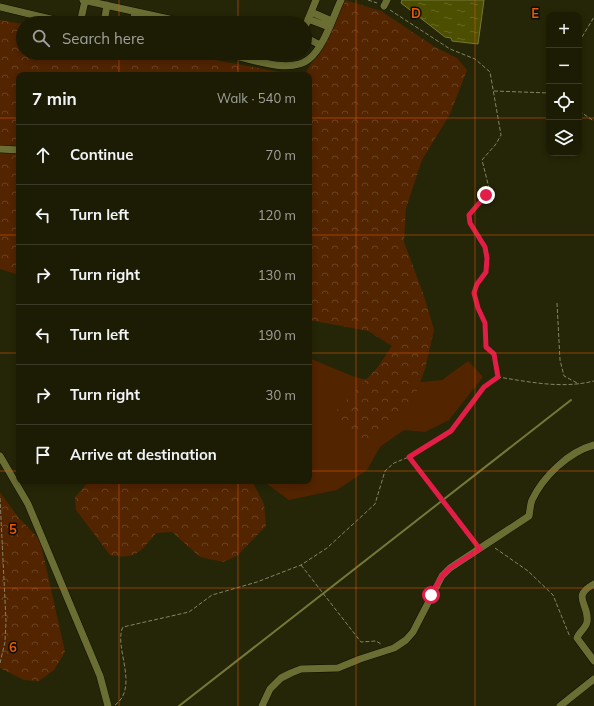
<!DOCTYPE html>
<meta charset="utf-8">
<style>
:root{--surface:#1c1c05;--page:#292913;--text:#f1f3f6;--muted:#a0a19a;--line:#3a3a27}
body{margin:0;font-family:Mulish,sans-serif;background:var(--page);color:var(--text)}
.controls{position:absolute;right:12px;top:12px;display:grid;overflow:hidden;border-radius:8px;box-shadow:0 2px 6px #0003}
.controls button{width:36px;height:36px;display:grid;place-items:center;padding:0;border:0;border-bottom:1px solid var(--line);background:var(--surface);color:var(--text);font:20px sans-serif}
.stop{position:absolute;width:12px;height:12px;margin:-9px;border:3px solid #e11d48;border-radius:50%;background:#fff}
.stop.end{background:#e11d48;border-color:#fff;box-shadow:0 1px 4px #0008}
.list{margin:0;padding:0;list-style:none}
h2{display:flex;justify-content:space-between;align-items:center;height:52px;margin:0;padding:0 16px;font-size:17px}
h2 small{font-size:13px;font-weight:400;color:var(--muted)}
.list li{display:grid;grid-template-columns:26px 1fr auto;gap:12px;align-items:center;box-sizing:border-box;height:60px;padding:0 16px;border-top:1px solid var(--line)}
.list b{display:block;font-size:15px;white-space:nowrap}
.list em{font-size:13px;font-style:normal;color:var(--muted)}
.icon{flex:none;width:22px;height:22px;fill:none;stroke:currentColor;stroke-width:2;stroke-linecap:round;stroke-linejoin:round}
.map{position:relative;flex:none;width:594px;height:706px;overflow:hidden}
.search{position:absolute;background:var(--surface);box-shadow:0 2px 6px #0003;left:16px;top:16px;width:296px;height:44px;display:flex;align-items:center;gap:10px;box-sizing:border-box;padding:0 14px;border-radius:22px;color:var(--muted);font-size:15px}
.panel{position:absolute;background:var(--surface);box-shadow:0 2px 6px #0003;left:16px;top:72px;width:296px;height:412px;border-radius:8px}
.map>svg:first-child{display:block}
</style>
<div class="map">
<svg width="594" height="706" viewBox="0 0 594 706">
<defs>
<pattern id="forest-crowns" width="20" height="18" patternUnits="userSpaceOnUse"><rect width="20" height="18" fill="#522400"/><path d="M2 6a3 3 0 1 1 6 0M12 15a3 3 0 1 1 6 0" fill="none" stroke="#6a4323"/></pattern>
<pattern id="water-ripples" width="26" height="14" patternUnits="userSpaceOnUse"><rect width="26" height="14" fill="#4c4f00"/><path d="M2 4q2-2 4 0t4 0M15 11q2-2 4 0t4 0" fill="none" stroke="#656823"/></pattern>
</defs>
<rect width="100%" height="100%" fill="#252607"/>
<path fill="#522400" d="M309 358 355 377 391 385 442 380 468 361 483 377 449 420 425 432 404 430 380 447 367 470 337 490 289 500 263 481H309Z"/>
<path fill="url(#forest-crowns)" d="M345 0 381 11 435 47 457 58 467 70 450 114 422 160 406 208 404 242 424 296 434 330 425 369 415 396 391 426 371 439 355 442 333 414 377 368 392 346 368 331 309 320V75H304L324 44Z
M0 20 23 24V53H178L296 75H19V275L0 269Z
M89 481H252L264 504 266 526 237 556 223 562 200 557 172 532 156 533C141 552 135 560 110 555L76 510 75 497Z
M0 492 18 517 40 540 65 652 54 670 39 681 24 680 0 668Z"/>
<path fill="url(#water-ripples)" stroke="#757838" d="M402 0H484L478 44 452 41 451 38 445 37 401 3Z"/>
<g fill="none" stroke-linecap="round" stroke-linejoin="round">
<path stroke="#757838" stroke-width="2" d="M179 706 571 400"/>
<defs>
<path id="minor" d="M83 0 187 23
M384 6 387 0
M0 7 67 23
M311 12 332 21
M308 19 329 27
M80 23 85 1
M104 23 107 5
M133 23 135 12
M305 27 316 0
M305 37 320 45
M225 53C247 58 290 75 309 59 324 47 333 17 341 0
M0 149 19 150
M0 456 28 504 100 676 108 706
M594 584C570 597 590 604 587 622 586 628 579 632 577 638L594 661
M262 706 270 689 281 678 291 673 301 669 338 668 360 659 394 648 406 640 413 632 442 576 450 568 529 516C530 511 530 505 532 500 543 477 568 452 594 445
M560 706 594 679"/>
</defs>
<use href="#minor" stroke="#0e0f00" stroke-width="8"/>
<path stroke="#838567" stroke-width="1" stroke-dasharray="4 2" stroke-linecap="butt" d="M368 0 377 3
M390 10 450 49 475 59 490 72 501 135 496 144 482 160 489 188 487 195 469 215 470 223 485 247 487 258 486 272 477 284 474 293 478 308 485 323 486 347 494 354 498 376
M579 42 594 17
M494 91 549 93
M579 111 594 121
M557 303 560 360 564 376 579 384
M410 458 476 544
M0 498 6 621 5 642 0 663
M495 548 528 571 553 595 570 637
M301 565 361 642 376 641 381 644
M115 705C140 687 113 646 123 627L189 612 212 595 257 582 301 565 327 548 375 504 385 471 394 463 409 457 451 431 484 387 498 377C530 382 562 389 594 381"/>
<use href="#minor" stroke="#6a6e33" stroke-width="7"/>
</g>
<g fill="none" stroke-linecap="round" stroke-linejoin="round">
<path stroke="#e11d48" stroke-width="5" d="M431 595 442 576 450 568 480 549 409 457 451 431 484 387 498 377 494 354 486 347 485 323 478 308 474 293 477 284 486 272 487 258 485 247 470 223 469 215 486 195"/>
</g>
<path fill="none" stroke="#e8590c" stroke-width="1" stroke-opacity="0.55" d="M119 0V23M238 0V23M356 0V706M475 0V706M119 53V75M238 53V75M0 118H19M309 118H549M579 118H594M0 235H19M309 235H594M0 353H19M309 353H594M0 471H19M309 471H594M119 481V706M238 481V706M0 588H594"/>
<g font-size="13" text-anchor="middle" font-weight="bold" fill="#e8590c" stroke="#0e0f00" stroke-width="3" stroke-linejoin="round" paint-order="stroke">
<text x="416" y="18">D</text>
<text x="535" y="18">E</text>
<text x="13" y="534">5</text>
<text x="13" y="652">6</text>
</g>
</svg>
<div class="controls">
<button>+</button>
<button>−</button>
<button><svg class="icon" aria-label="locate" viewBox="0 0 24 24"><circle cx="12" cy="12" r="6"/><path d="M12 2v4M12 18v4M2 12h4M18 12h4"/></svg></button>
<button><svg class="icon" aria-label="layers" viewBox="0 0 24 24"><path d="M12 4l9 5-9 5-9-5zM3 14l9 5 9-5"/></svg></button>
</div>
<div class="stop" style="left:431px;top:595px"></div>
<div class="stop end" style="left:486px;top:195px"></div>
<div class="search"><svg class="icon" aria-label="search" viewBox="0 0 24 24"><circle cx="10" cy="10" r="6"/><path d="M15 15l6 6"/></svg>Search here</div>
<section class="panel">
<h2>7 min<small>Walk · 540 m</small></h2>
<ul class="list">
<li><svg class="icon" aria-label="ahead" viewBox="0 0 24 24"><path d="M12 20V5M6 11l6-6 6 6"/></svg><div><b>Continue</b></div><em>70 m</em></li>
<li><svg class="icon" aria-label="left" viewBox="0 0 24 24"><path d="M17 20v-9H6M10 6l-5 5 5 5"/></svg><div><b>Turn left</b></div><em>120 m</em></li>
<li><svg class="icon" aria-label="right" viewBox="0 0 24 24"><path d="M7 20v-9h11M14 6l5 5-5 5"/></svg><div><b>Turn right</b></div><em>130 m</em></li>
<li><svg class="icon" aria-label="left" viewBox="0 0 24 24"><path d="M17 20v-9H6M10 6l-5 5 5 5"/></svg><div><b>Turn left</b></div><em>190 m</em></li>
<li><svg class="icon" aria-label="right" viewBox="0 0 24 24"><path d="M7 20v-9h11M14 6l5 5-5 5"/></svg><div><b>Turn right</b></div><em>30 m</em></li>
<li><svg class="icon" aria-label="arrive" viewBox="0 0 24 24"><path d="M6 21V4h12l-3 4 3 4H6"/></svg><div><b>Arrive at destination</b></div></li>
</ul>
</section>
</div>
